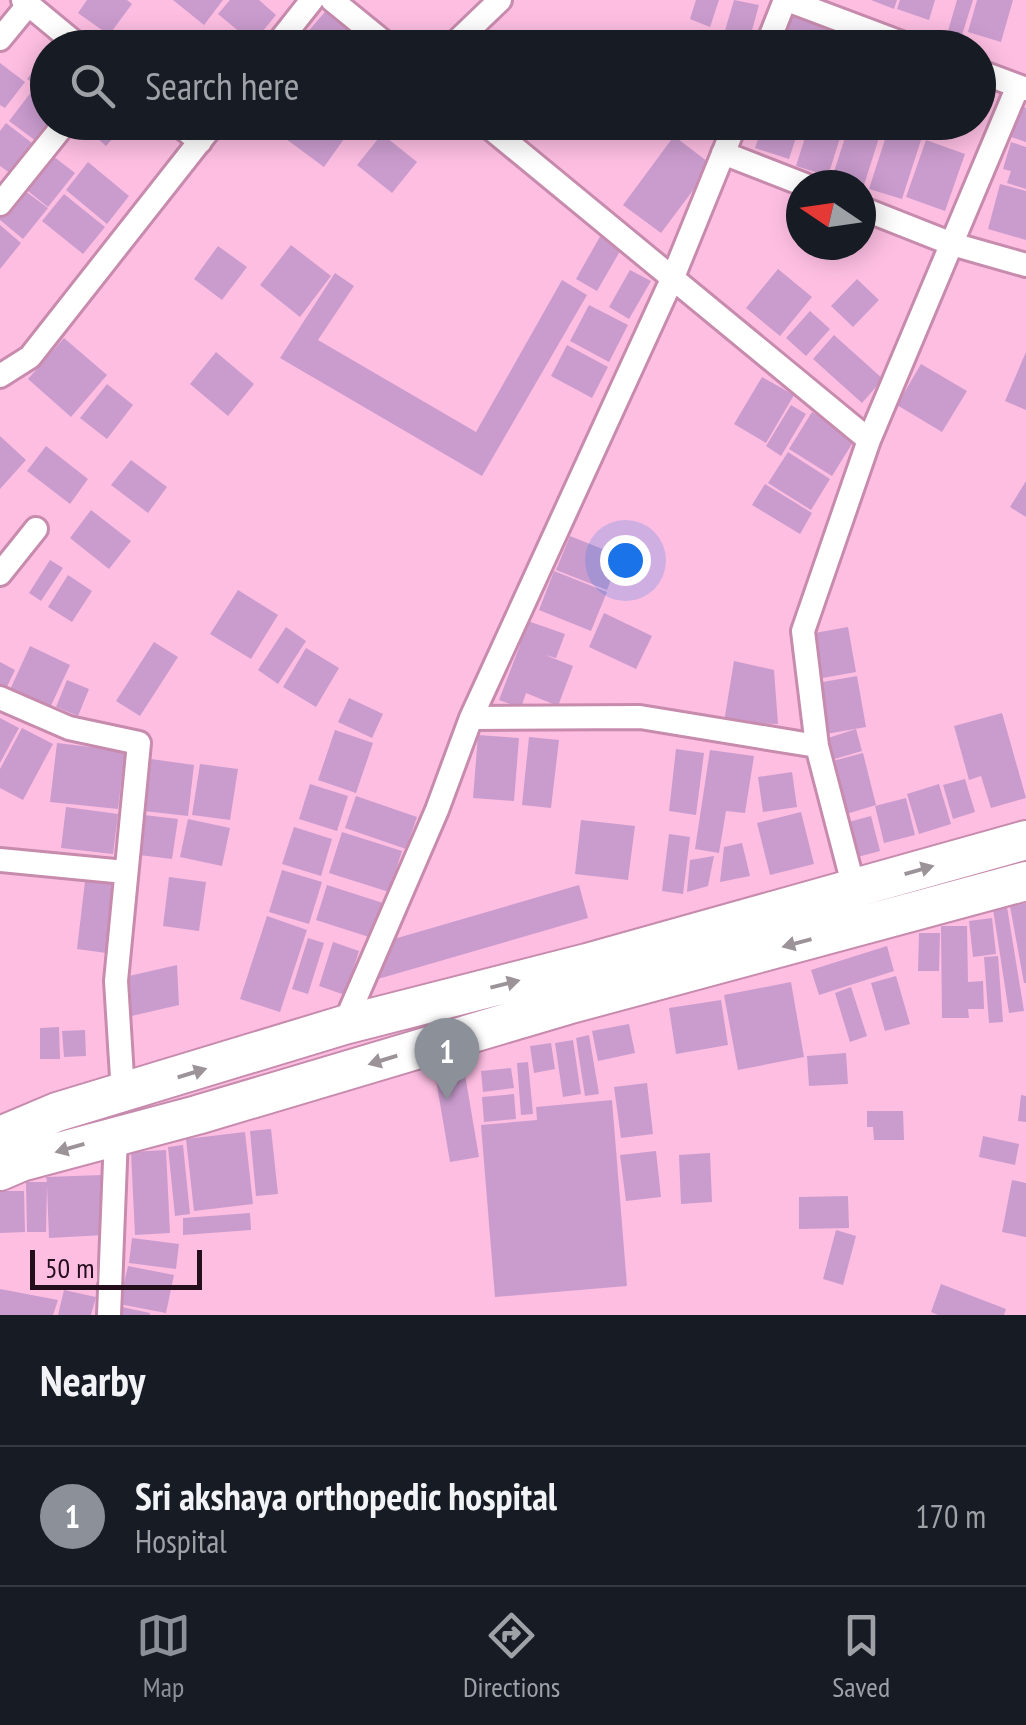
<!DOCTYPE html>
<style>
:root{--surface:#171b24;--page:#242831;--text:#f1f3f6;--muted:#9ea1a6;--line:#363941;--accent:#8c9099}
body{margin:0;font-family:"PT Sans Narrow",sans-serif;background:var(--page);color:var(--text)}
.compass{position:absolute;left:786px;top:170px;width:90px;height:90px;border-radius:50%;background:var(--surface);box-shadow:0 5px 25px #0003;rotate:283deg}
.scale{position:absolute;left:30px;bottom:25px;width:172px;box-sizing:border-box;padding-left:10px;border:5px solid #240e1c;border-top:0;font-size:28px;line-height:35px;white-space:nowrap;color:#240e1c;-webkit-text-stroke:8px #fdbee2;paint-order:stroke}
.you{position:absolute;left:625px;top:560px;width:35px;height:35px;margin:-25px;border:8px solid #fff;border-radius:50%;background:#1a73e8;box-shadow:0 0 0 15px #1a73e833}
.badge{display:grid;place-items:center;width:65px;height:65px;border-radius:50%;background:var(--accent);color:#fff;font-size:32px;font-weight:700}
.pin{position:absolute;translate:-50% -82px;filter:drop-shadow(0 2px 5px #0008)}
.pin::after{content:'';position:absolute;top:52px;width:35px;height:30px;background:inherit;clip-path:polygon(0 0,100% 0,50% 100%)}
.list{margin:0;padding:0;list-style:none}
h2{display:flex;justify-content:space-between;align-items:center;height:130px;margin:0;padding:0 40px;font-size:42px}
h2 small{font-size:32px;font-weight:400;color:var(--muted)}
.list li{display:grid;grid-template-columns:65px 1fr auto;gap:30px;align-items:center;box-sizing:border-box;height:140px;padding:0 40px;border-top:2px solid var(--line)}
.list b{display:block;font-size:38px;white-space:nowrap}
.list p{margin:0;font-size:32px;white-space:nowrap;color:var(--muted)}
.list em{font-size:32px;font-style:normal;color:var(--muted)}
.icon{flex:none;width:55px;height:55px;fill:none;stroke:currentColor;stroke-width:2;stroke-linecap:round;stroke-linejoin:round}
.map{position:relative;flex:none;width:1026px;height:1315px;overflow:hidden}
.search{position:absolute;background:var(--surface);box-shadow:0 5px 25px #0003;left:30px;right:30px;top:30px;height:110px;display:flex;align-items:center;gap:25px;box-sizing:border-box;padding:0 35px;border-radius:55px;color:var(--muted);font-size:38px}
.sheet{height:270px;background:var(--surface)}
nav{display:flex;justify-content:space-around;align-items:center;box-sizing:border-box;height:140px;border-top:2px solid var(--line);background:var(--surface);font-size:28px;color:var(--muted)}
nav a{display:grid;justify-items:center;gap:5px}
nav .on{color:var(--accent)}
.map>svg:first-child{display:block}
</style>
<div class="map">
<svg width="1026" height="1315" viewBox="0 0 1026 1315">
<rect width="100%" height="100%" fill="#fdbee2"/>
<path fill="#ca9cce" d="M87 0H127L132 4 109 35 78 13Z
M173 0H223L204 25Z
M230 0H259L276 15 253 43 218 14Z
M696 0H719L710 27 690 19Z
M734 0 759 5 749 41 724 34Z
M871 0H897L894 9Z
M900 0H935L929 20 897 9Z
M957 0H973L962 35 948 31Z
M977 0H1013L1001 42 968 32Z
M330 6 363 34 351 48H294Z
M792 15 832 27 825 48H782Z
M48 50V94L27 79Z
M0 63 25 82 5 108 0 105Z
M35 87 48 96V125L36 141 9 121Z
M1021 106 1026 108V142L1011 137Z
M79 122H127L106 146Z
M298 122H356L324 167 286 139Z
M764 122H801L789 159 755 148Z
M810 122H845L828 176 796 166Z
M850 122H884L864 185 833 175Z
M6 123 32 143 10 173 0 166V131Z
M889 127 922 137 902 199 869 189Z
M382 134 417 162 392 193 357 165Z
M674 136 712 165 661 233 623 205Z
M926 140 965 154 945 211 906 197Z
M1011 142 1026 147V189L1007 183 1011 171 1003 169Z
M49 153 75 173 48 207 23 187Z
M88 162 129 196 107 224 66 190Z
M1000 184 1026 191V240L988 229Z
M21 188 48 208 23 239 0 220V215Z
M64 194 105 227 83 254 42 221Z
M0 225 21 243 0 269Z
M602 233 623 246 597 291 576 279Z
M291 245 331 276 300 317 260 285Z
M218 246 247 267 222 300 194 279Z
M778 269 812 297 780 336 746 308Z
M630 270 651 281 629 319 609 307Z
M335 273 354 286 318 340 476 432 562 280 587 295 482 476 280 358Z
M857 279 879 300 853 327 831 306Z
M589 305 628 325 609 362 570 341Z
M810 311 830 329 806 356 786 338Z
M834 335 883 379 862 403 813 359Z
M64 338 107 375 71 417 28 379Z
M567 345 608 367 592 398 551 376Z
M216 352 254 384 228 416 190 384Z
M1026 352V410L1005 401Z
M921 364 967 391 942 432 897 405Z
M762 377 794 395 766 443 734 424Z
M107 384 133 405 107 439 80 418Z
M791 405 806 414 781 456 766 446Z
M812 412 855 439 832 476 789 449Z
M0 436 26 460 0 489Z
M46 446 88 479 70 504 27 471Z
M788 452 830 479 811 510 768 483Z
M131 460 167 487 148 513 111 485Z
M1026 481V517L1010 507Z
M765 484 812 513 800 534 752 505Z
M91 510 131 541 109 569 70 538Z
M570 536 620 556 607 590 556 570Z
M50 560 63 568 41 601 29 593Z
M554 571 607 592 591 631 539 610Z
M68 575 92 591 72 622 48 607Z
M238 590 278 615 251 659 210 634Z
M604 613 652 636 636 669 589 647Z
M525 620 565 634 556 658 545 655 573 666 558 706 526 693 521 708 499 700 520 645 517 643Z
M286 627 306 641 278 684 258 670Z
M848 627 856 672 817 679 809 634Z
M154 642 178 657 140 716 116 701Z
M30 646 70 665 48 712 8 694Z
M306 648 339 668 316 707 283 687Z
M734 661 774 670 778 724 724 722Z
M0 662 15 670 4 693 0 691Z
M857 676 866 727 826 734 817 683Z
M67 680 89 689 78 716 56 707Z
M349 698 383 714 372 738 338 722Z
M1002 713 1026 798 991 808 981 776 969 780 954 726Z
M0 718 19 728 0 763Z
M22 728 53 744 23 800 0 788V769Z
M856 729 862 751 831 760 825 739Z
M335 730 373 743 356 793 318 780Z
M478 735 519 738 514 801 473 798Z
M529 737 559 740 551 808 522 805Z
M57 743 125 751 118 809 50 802Z
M676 749 704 753 696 815 669 811Z
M710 750 754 756 745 813 726 811 719 853 695 849Z
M863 753 876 805 843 815 829 762Z
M151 759 194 765 188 816 144 811Z
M200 764 238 769 230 820 192 815Z
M792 772 797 807 763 812 758 777Z
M965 779 975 812 953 819 943 785Z
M310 784 348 796 337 831 299 819Z
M939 784 951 824 919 834 907 794Z
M356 796 417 817 406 849 345 828Z
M906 798 915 835 884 843 875 806Z
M66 807 118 814 113 854 61 848Z
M801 812 814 864 770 875 757 823Z
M144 815 178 819 172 859 139 855Z
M871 816 880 851 854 858 845 823Z
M188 819 230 828 222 866 180 857Z
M581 820 635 826 628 880 575 874Z
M294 827 332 839 321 876 282 864Z
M342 832 402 851 389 892 329 873Z
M669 834 690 837 683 894 662 891Z
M742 843 750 876 720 882 724 847Z
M714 856 708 886 687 892 690 860Z
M282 870 322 882 309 924 269 912Z
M86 873 116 877 106 953 77 949Z
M169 877 206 882 199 931 163 926Z
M327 885 383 903 372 938 316 920Z
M579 885 588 918 371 981 387 941Z
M1026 903V983H1024L1010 906Z
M1007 907 1024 1011 1009 1013 993 909Z
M267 916 307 930 280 1012 240 999Z
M992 918 996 954 973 957 969 921Z
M941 926H967L968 982 983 981 984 1009H968L969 1018H942Z
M919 933H940L939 971H918Z
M308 938 324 943 308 994 292 989Z
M333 942 359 951 345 995 319 986Z
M887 946 894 971 819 995 811 970Z
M998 956 1003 1022 989 1023 984 957Z
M177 965 179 1005 123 1018 129 976Z
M896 976 910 1024 885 1031 871 983Z
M791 982 804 1057 738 1070 724 995Z
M851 987 867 1036 850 1042 835 993Z
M721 1000 728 1045 676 1054 669 1008Z
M629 1024 635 1053 598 1061 592 1031Z
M59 1027 60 1059H40V1028Z
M85 1030 86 1056 64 1057 62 1031Z
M589 1035 599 1094 585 1096 576 1038Z
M573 1040 581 1094 563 1097 555 1043Z
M551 1043 555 1069 534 1073 530 1046Z
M846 1053 848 1084 809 1086 807 1056Z
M528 1062 533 1114 521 1115 517 1063Z
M463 1063 479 1157 450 1162 434 1068Z
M511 1068 514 1088 483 1092 481 1071Z
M647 1083 653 1134 621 1138 614 1087Z
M514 1094 516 1119 484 1122 482 1097Z
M1021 1095 1026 1096V1122L1018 1121Z
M612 1100 627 1286 495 1297 481 1125 537 1120 536 1107Z
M867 1111H903L904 1140H874L873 1127H867Z
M271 1129 278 1194 256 1196 250 1131Z
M245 1132 253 1204 194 1211 186 1139Z
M983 1136 1019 1144 1015 1165 979 1157Z
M183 1145 190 1214 175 1216 168 1147Z
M166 1150 170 1233 135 1235 131 1152Z
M656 1151 661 1197 626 1201 620 1155Z
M710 1153 712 1202 681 1204 679 1155Z
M102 1175 105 1235 49 1238 47 1186 46 1232H27L26 1182H47L46 1177Z
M1012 1180 1026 1183V1237L1002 1232Z
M0 1191H24L25 1232 0 1233Z
M848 1196 849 1228 799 1229V1197Z
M250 1213 251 1230 183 1235V1218Z
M836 1230 856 1236 843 1285 823 1279Z
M132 1238 179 1244 176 1269 129 1263Z
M128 1266 174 1275 166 1313 119 1304Z
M941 1284 1006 1309 1004 1315H938L931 1312Z
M0 1289 58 1300 53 1315H0Z
M64 1290 96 1297 91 1315H58Z
M122 1307 150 1313V1315H120Z"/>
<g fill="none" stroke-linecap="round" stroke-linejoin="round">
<defs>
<path id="minor" d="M23 0 81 48
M332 0 391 48
M787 0 915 48
M0 39 28 5
M274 48 312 0
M450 48 500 0
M766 48 785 0
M978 71 1026 89
M176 122 200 142
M483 122 869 440
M723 153 805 185
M0 204 66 122
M861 208 952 244 1026 265
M0 376 30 357 215 122
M0 574 36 529
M0 698 69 728 139 743 116 981 123 1093
M471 718 640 717 817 746 803 631 869 440 1018 86
M817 746 854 888
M0 860 125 872
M344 1025 437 810 471 718 673 277 736 122
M109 1315 116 1136"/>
<path id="trunk" d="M0 1136 57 1112 344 1025 587 963 1026 840
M0 1171 21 1162 197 1115 567 1005 1026 881"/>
</defs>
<use href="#minor" stroke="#c78bad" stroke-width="28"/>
<use href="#trunk" stroke="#c78bad" stroke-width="42"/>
<use href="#minor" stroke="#fff" stroke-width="22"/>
<use href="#trunk" stroke="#fff" stroke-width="38"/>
</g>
<defs><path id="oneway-solid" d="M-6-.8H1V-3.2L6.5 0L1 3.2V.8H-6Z" transform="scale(2.5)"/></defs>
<g fill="#9c9399">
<use href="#oneway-solid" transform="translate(919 870) rotate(-16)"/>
<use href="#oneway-solid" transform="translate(797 943) rotate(165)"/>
<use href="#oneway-solid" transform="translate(505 984) rotate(-14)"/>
<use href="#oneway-solid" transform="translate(383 1060) rotate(163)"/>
<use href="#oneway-solid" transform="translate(192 1073) rotate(-17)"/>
<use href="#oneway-solid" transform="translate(70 1148) rotate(164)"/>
</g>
</svg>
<svg class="compass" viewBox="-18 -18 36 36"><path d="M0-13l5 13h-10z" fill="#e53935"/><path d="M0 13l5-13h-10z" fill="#9ea1a6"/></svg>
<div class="scale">50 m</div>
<div class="you"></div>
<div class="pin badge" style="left:447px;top:1100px">1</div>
<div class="search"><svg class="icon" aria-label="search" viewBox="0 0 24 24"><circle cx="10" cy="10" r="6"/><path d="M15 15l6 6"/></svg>Search here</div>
</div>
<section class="sheet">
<h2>Nearby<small></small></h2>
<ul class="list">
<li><span class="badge">1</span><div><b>Sri akshaya orthopedic hospital</b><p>Hospital</p></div><em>170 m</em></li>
</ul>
</section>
<nav>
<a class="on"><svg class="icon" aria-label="map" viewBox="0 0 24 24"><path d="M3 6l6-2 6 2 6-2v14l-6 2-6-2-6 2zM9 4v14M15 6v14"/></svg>Map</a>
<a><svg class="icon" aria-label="directions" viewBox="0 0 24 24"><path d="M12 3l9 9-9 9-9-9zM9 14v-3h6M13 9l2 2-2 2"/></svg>Directions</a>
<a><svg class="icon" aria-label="saved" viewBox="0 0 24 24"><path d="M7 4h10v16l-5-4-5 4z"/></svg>Saved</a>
</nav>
